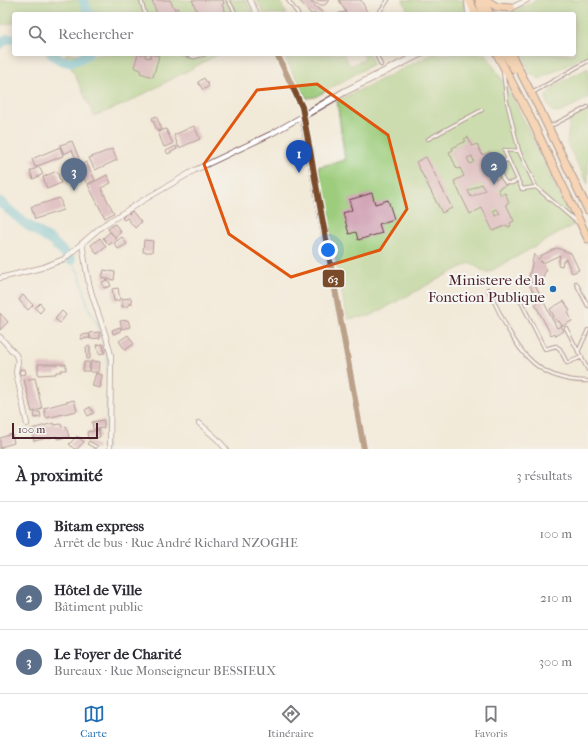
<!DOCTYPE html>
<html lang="fr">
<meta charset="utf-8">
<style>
:root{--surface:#fff;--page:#f2f2f3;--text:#2b2b33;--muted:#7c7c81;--line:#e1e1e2;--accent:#1f6fb2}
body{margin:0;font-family:"IM FELL French Canon",serif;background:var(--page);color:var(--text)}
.scale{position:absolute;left:12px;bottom:10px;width:86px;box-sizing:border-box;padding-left:4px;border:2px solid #4a1f2b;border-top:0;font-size:11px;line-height:14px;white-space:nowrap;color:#4a1f2b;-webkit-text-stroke:3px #f6f6f2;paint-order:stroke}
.you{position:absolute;left:328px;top:250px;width:14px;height:14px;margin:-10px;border:3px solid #fff;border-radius:50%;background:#1a73e8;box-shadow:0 0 0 6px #1a73e833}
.badge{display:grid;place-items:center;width:26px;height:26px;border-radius:50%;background:var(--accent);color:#fff;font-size:13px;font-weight:700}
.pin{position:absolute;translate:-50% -33px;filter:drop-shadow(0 1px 2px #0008)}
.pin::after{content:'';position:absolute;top:21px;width:14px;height:12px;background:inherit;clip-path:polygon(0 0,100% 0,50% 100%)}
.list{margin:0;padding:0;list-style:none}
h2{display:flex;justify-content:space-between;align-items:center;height:52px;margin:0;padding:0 16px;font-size:17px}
h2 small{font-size:13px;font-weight:400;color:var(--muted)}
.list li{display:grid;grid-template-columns:26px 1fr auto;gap:12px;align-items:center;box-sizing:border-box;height:64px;padding:0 16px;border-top:1px solid var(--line)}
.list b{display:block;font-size:15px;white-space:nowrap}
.list p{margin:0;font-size:13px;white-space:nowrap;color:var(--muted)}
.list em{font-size:13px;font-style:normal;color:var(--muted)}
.icon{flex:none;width:22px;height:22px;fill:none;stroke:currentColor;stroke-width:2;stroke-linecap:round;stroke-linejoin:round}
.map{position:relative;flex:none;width:588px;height:449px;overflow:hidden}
.search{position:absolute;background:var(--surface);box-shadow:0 2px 10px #0003;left:12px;right:12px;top:12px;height:44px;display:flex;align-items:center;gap:10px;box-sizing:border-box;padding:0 14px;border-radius:4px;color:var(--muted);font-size:15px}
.sheet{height:244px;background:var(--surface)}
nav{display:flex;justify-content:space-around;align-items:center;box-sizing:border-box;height:56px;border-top:1px solid var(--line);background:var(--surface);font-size:11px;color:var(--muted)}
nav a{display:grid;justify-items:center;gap:2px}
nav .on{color:var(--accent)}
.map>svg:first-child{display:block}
</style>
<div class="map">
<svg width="588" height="449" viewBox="0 0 588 449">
<rect width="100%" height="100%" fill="#f6f6f2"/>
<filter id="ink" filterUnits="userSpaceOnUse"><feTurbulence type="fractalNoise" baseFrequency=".025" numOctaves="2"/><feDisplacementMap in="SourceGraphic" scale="8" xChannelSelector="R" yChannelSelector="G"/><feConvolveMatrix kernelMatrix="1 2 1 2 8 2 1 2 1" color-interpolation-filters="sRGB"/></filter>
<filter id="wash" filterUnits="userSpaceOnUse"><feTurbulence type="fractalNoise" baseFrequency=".012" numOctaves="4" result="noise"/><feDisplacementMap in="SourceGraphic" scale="16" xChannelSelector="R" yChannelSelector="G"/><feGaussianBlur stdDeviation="0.9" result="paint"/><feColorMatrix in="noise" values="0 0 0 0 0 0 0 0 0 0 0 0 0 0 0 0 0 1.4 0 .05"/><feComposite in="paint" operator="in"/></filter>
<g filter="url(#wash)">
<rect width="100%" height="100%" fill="#f2ead9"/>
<path fill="#9dcc7b" stroke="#747653" d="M0 0H246L253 14H14V23L0 25Z
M257 0H281L282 7 287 14H264Z
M403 0H462L464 4V14H409Z
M536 0H588V55L539 79 530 73 521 54H574V14H511L513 11Z
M65 54H219L125 104 94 116Z
M284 54H344L350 66 365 59 363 54H369L373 64 315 97 307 98 302 92Z
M433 54H486L514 100 574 225 487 273 470 263 442 277 370 316 347 319 318 167 345 160 337 101Z
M588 68V98L559 113 552 111 547 103 546 96 556 85Z
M588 108V184L567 144 570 117Z"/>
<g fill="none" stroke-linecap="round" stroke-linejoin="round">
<path stroke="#54bbd1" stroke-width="1.5" d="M71 260 79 273 89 309 97 323 107 352 108 373 106 449"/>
<path stroke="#54bbd1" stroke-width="10" d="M83 0 89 14
M0 44 7 39H14
M51 54C68 66 72 63 88 54
M0 202 23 222 53 242 71 260"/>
</g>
<g id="blocks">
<path fill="#cb95ab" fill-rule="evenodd" d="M152 0H170L175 10 177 7 180 14H157Z
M192 0H223L224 3 222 5 227 14H198Z
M299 0H308L324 14H311Z
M312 0H329L325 5H321L314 3Z
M339 0H361L368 14H339V13L346 12Z
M138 54H146L145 57 150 58 151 54 159 56 153 77 140 73 141 70 134 67Z
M204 78 209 86 203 90 198 82Z
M156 116 162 129 157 131 152 118Z
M194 126 200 139 179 148 174 135Z
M166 129 173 144 164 147 158 132Z
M468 137 472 146 477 144 482 155 490 152 496 164 488 168 491 173 494 172 496 176 493 178 495 180 502 177 506 185 498 189 501 195 505 193 509 202 506 204 514 221 510 223 511 226 508 227 507 225 493 231 482 208 470 214 454 181 464 176 460 168 457 169 449 152 453 150 452 148 466 141 464 139ZM472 156 474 162 470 164 467 158ZM481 184 485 190 471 197 468 191ZM497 209 500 214 496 216 493 211Z
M72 141 81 163 78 164 72 150 64 154 60 145Z
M176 146 177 149 168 154 166 151Z
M60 147 63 156 35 167 32 159Z
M112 149 117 160 95 170 89 158Z
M426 157 452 208 442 213 416 162Z
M86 162 95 180 87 184 78 167Z
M39 167 43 174 33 179 30 171Z
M57 171 61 183 47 189 43 177Z
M107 175 111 183 101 188 114 213 105 218 88 185Z
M372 193 375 204 388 200 394 219 379 224 382 233 358 240 356 232 349 234 343 213 352 210 349 200Z
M60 198 63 210 35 219 31 207Z
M132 211 141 222 135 228 127 218 124 220 122 218 128 212 129 214Z
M115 224 121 232 115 237 108 229Z
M110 232 116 238 109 245 103 238Z
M122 237 127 244 118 249 114 243Z
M100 238 106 247 97 254 91 245Z
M144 240 153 241 152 252H143Z
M557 248 571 253 579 270 572 273 566 259 563 261 562 266 558 265 560 255 543 263 542 261H540L547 271 545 272 542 281 539 280 538 283 536 278 528 282 534 283 557 328 561 326 564 331 556 336 555 333 551 335 535 304 538 302 528 282 534 254 538 259 540 258V256Z
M104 270 115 272 114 280 102 278Z
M108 280 111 286 104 288 102 282Z
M118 288 120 300 114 301 112 289Z
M23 295 33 305 28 310 19 300Z
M131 298 132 304H128L129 306 122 307V299Z
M564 301 570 311 568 312 572 321 562 326 559 321 557 322 550 309Z
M40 303 44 308 40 313 35 308Z
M62 311 66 315 60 323 55 319Z
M0 313 8 322 0 330Z
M128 320 130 327 122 329 120 321Z
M120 327 121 331 113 334 112 330Z
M100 332V338L90 339V333Z
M89 334 90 338 81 339V335Z
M128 335 134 344 125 350 119 341Z
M103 344 105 353 99 354 97 345Z
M90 346V359H87L86 347Z
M91 361 100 362 99 372H90Z
M84 362H89V371H83Z
M38 364H66V370H61V372H56V374L38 375Z
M25 369 26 374 20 375 19 370Z
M96 373 102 375 100 388 92 386Z
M35 378 42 409 32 412 24 380Z
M74 400 77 411 46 418 44 408Z
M90 407 94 413 88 416 85 410Z
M40 412 41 417 35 418 34 413Z
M104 420V428L93 429 92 422Z
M54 423V425L61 424 62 427 66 426 69 437 57 439V436L34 441 31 429Z
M99 430 100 437 88 439 87 432Z
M12 434 14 443 1 447 2 449H0V438Z
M77 436 84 442 77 449H74L69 444Z
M89 441 98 446 96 449 87 444Z"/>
</g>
</g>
<g filter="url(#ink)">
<use href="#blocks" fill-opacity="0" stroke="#633d45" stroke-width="1"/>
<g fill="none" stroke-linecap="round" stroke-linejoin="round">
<defs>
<path id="service" d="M141 0 145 14
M228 0 236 14
M288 0 298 14
M378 14 388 0
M182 54 194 57 205 54
M376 54 381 65
M503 71 507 102 519 151 536 187 578 223
M532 93 588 61
M549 127 588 107
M428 139 482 110
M519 151 504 150 522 189 536 187
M508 159C497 164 499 175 506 183H512L518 180
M576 283 588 306
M488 289C511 336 527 382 588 381
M516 292 545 349 556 346 560 349 567 363 582 357
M566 328 588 370
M578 352 588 330"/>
<path id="minor" d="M250 0 257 14
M511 8 527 0
M82 243C85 259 86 275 91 291 97 313 107 334 111 356L110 449
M0 278 41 268 64 259 102 226 142 201 195 170 271 134 303 116 302 107 277 54
M0 337 16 355 18 361 16 372 27 424
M199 423 217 439 226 449"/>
<path id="tertiary" d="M468 0 469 14
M364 449 303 116 344 92 420 54"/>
<path id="primary" d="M469 0 476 14
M483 0 490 14
M486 0 497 7 511 8
M479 1 483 14
M497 54 529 115 588 239
M505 54 514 69
M511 54 540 110 588 210"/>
</defs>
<use href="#service" stroke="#633d45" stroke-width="4.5"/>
<use href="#minor" stroke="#633d45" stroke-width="6"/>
<use href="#tertiary" stroke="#633d45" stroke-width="8"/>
<use href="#primary" stroke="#633d45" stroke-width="9"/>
<use href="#service" stroke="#fff" stroke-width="2.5"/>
<use href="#minor" stroke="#fff" stroke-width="4.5"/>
<use href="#tertiary" stroke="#fff" stroke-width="6"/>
<use href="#primary" stroke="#f9bd89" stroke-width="7"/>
<defs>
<path id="bus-1" d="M277 54 302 107 364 449"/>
</defs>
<use href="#bus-1" stroke="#f6f6f2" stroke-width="9"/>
<use href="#bus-1" stroke="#7a4b2a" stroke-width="6"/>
</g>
</g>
<path d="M0 0H588V449H0ZM317 84 388 135 407 209 380 250 291 277 229 234 204 164 257 90Z" fill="#f2ead9" fill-opacity=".55" fill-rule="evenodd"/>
<path fill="none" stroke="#e0560e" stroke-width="3" stroke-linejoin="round" d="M317 84 388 135 407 209 380 250 291 277 229 234 204 164 257 90Z"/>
<circle fill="#1f6fb2" stroke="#f6f6f2" stroke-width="1.5" cx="553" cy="289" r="4"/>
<g text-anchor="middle" stroke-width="4" stroke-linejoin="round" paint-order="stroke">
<g font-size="15" fill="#4a1f2b" stroke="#f6f6f2" text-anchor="end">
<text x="545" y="285">Ministere de la<tspan x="545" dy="17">Fonction Publique</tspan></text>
</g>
</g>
<rect stroke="#f6f6f2" stroke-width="1.5" x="322" y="269" width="23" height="19" rx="4" fill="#7a4b2a"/>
<g font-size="11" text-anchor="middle" font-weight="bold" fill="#fff">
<text x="333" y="283">63</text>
</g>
</svg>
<div class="scale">100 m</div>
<div class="you"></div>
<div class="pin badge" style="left:299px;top:173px;background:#1a4fb4">1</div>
<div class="pin badge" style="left:494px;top:185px;background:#5c6f8a">2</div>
<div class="pin badge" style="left:74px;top:191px;background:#5c6f8a">3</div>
<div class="search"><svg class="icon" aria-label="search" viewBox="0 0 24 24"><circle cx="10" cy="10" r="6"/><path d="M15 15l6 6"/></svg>Rechercher</div>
</div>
<section class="sheet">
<h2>À proximité<small>3 résultats</small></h2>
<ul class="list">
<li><span class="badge" style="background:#1a4fb4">1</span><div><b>Bitam express</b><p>Arrêt de bus · Rue André Richard NZOGHE</p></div><em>100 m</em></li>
<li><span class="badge" style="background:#5c6f8a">2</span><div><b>Hôtel de Ville</b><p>Bâtiment public</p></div><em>210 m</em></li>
<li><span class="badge" style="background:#5c6f8a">3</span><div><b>Le Foyer de Charité</b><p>Bureaux · Rue Monseigneur BESSIEUX</p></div><em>300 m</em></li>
</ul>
</section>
<nav>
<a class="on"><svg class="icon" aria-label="map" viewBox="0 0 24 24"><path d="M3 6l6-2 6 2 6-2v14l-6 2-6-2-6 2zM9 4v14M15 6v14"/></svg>Carte</a>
<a><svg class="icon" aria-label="directions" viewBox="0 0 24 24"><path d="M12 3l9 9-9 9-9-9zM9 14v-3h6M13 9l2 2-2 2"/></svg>Itinéraire</a>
<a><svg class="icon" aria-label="saved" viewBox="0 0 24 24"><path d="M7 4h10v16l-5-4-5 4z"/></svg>Favoris</a>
</nav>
